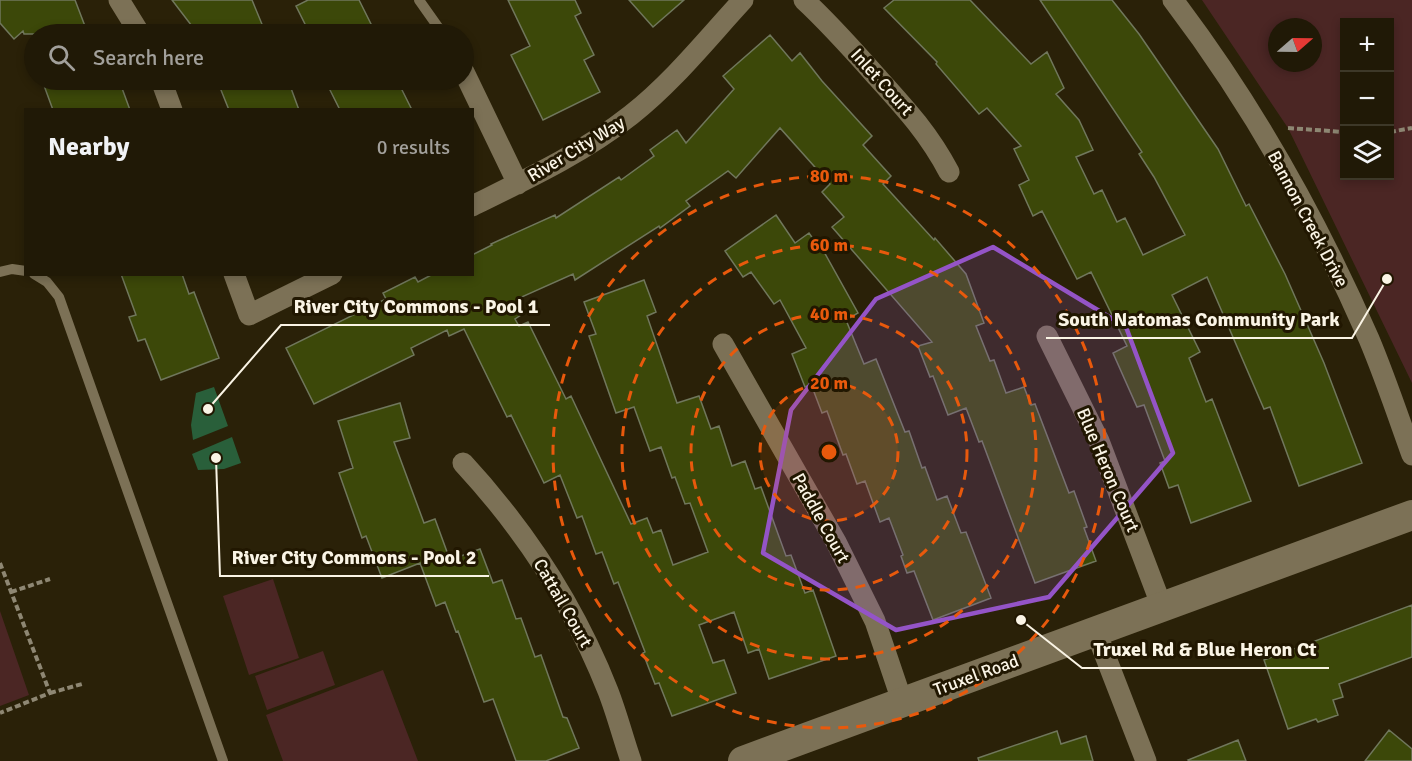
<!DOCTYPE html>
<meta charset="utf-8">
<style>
:root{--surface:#201906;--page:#2d2614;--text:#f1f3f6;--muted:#a2a09b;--line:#3d3828}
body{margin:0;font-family:Signika,sans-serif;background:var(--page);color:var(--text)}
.controls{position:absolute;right:18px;top:18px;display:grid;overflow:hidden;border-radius:0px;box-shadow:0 3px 9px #0003}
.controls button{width:54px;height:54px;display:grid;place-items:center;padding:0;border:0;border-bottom:2px solid var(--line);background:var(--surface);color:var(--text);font:30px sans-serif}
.compass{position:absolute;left:1268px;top:18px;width:54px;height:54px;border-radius:50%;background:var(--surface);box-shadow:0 3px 9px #0003;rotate:70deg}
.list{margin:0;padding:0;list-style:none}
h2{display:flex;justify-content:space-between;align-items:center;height:78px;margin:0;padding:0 24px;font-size:26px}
h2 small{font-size:20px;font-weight:400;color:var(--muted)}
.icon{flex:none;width:33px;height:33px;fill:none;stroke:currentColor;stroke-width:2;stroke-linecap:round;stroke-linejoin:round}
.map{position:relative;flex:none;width:1412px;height:761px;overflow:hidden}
.search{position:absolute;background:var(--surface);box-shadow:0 3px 9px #0003;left:24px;top:24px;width:450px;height:66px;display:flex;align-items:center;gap:15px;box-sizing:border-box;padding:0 21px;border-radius:33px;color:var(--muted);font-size:22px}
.panel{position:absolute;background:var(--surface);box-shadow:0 3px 9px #0003;left:24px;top:108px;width:450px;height:168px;border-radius:0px}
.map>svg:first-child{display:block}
</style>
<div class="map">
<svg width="1412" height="761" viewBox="0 0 1412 761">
<rect width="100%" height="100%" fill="#2a2108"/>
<path fill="#4b2624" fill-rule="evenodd" d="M1202 0H1412V383L1288 128ZM1390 22V176H1344V22ZM1277 27H1313V63H1277Z
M273 579 299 658 249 675 223 596Z
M0 611 29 695 0 706Z
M323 651 335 685 267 710 255 676Z
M383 670 418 761H283L266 715Z"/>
<path fill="#295f3a" d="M214 387 228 426 193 440 191 425 196 393Z
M232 437 241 463 224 469 198 470 192 454Z"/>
<path fill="#3c4809" stroke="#70775c" stroke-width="1.5" d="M0 0H75L88 34H24L23 31 14 39 0 23Z
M172 0H252L266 34H198Z
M308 0H359L376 34H310L296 6Z
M508 0H575L581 13 575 16 594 55 584 60 600 92 543 120 511 55 530 46Z
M629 0H684L653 27Z
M894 0H970L1031 64 1047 52 1064 88 1056 94 1079 120 1093 150 1076 157 1094 194 1102 190 1117 222 1125 218 1143 255 1185 235 1154 177 1139 154 1142 152 1040 0H1112L1139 34 1218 149 1246 206 1249 204 1285 274 1324 363 1362 463 1299 486 1270 407 1264 409 1207 277 1172 295 1200 352 1189 358 1206 402 1212 399 1251 501 1191 523 1178 485 1169 488 1160 463 1165 461 1144 405 1137 407 1113 353 1127 346 1091 272 1077 279 1042 211 1033 216 1019 185 1029 180 1014 149 1021 146 987 108 979 114 936 64 937 62 884 8Z
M770 35 792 61 800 53 822 81 872 136 863 145 891 176 883 184 934 240 935 238 966 274 984 323 976 326 990 361 994 360 1006 393 1024 387 1031 405 1035 404 1069 493 1074 491 1087 527 1084 528 1096 561 1035 583 982 441 979 442 966 408 948 415 933 376 930 377 918 346 932 342 832 227 844 217 822 192 830 184 780 128 736 178 728 171 686 201 690 206 660 228 659 226 575 280 573 274 517 299 524 313 515 319 519 326 528 322 566 399 571 396 631 524 647 518 653 533 661 530 673 565 708 552 690 503 685 504 675 477 672 478 661 447 650 451 634 407 616 413 589 336 596 334 584 302 644 280 656 312 647 316 677 403 699 396 711 429 719 426 732 466 745 461 755 489 761 487 786 556 791 555 805 593 813 590 836 656 769 679 759 649 748 653 734 612 699 625 713 663 724 660 736 693 672 716 659 683 655 684 643 653 645 652 618 582 614 584 602 552 596 554 582 516 577 518 560 475 544 483 511 415 507 417 464 329 449 336 447 330 411 348 414 355 314 404 286 348 386 299 383 293 415 277 418 282 433 274H472V255L492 245 491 244 555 215 556 218 619 177 621 180 654 156 650 150 677 130 686 143 734 89 723 76Z
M42 80H119L130 110H53Z
M217 80H288L299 110H229Z
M325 80H397L412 110H340Z
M776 215 795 243 809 233 816 243 818 241 858 313 846 320 864 364 876 359 905 432 909 431 922 468 925 467 937 500 947 496 961 533 966 532 991 598 933 620 914 571 907 573 901 556 903 555 889 518 880 522 865 481 857 484 846 454 843 455 827 411 822 413 811 384 805 387 792 354 806 348 780 300 774 304 751 272 743 277 725 251Z
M121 274H182L189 294 194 292 219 358 161 380 145 339 138 341 129 317 136 315Z
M400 403 410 438 394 442 424 523 435 519 450 560 480 549 493 583 502 580 516 619 521 618 535 657 541 655 563 717 567 718 579 748 546 761H516L493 699 484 702 458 631 456 632 445 602 436 606 420 563 382 578 366 536 362 538 339 473 353 468 338 421Z
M1412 605V657L1339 684 1343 697 1333 700 1338 715 1318 722 1316 719 1288 729 1264 660Z
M1389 730 1412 749V761H1365Z
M1057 731 1061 744 1086 736 1093 761H979L978 758Z
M1238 740 1246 761H1189L1188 760Z"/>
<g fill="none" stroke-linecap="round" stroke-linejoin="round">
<path stroke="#8e8773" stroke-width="4" stroke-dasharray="6 3" stroke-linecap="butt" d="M1288 128 1344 132
M1390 132 1412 128
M0 563 50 693 0 713
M11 592 50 579
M50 693 82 684"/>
<path stroke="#7c7156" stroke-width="10" d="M419 0 443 34
M0 272 12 269 26 271
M34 274 47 282 59 297 223 761"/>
<path stroke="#7c7156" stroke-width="21" d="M119 0 140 34
M804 0C830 24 853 50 877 77 906 109 929 134 949 172
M1173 0C1252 104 1317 220 1369 339 1385 377 1398 416 1412 455
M464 72 518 184
M161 80 172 110
M472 206C527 179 583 153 631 115 673 82 707 39 743 0
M234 274 249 315 332 274
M1047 336 1099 441 1162 607
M723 344 836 542 875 621 902 701
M463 463C524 529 575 607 608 691 617 714 623 738 631 761
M1096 632 1146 761"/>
<path stroke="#7c7156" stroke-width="30" d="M743 761 1412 515"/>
</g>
<path fill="#9454c7" fill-opacity="0.2" stroke="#9454c7" stroke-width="4.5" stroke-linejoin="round" d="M993 247 1126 327 1173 453 1049 597 896 630 763 553 791 410 876 299Z"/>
<circle cx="829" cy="452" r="69" fill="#e8590c" fill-opacity=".12"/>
<g fill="none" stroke="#e8590c" stroke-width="3" stroke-dasharray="10 8">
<circle cx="829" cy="452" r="69"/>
<circle cx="829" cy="452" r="138"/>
<circle cx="829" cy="452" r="207"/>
<circle cx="829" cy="452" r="276"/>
</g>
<g text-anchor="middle" stroke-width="6" stroke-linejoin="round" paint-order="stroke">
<g font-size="18" fill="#faf4e5" stroke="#211701">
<text transform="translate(882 82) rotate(48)" y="6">Inlet Court</text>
<text transform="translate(576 149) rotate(-31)" y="6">River City Way</text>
<text transform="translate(1308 219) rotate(62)" y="6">Bannon Creek Drive</text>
<text transform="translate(1108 470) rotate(67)" y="6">Blue Heron Court</text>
<text transform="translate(821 518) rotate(61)" y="6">Paddle Court</text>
<text transform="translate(563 603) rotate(60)" y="6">Cattail Court</text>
<text transform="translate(976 675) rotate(-20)" y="6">Truxel Road</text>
</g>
</g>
<circle cx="829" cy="452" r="9" fill="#e8590c" stroke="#211701" stroke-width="3"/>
<g font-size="18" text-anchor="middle" font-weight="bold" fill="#e8590c" stroke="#211701" stroke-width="6" stroke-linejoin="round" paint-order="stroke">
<text x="829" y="182">80 m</text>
<text x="829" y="251">60 m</text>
<text x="829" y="320">40 m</text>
<text x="829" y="389">20 m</text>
</g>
<path fill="none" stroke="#faf4e5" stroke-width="2" d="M208 409L281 325H550M1387 279L1352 338H1046M216 458L220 576H489M1021 620L1082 668H1329"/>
<g fill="#faf4e5" stroke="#211701" stroke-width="2">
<circle cx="208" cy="409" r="6"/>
<circle cx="1387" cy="279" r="6"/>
<circle cx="216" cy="458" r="6"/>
<circle cx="1021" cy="620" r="6"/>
</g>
<g font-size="20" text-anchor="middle" font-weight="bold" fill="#faf4e5" stroke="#211701" stroke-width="6" stroke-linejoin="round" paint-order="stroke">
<text x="416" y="313">River City Commons - Pool 1</text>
<text x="1199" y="326">South Natomas Community Park</text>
<text x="354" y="564">River City Commons - Pool 2</text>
<text x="1205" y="656">Truxel Rd &amp; Blue Heron Ct</text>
</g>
</svg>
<div class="controls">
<button>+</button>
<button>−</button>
<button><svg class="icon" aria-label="layers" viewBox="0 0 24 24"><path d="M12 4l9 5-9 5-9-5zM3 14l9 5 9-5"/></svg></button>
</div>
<svg class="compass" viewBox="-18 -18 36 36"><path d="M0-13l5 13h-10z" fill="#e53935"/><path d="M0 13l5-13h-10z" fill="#a2a09b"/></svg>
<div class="search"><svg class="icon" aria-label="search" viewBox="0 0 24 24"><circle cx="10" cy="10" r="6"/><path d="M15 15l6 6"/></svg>Search here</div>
<section class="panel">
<h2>Nearby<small>0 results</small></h2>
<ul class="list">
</ul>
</section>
</div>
